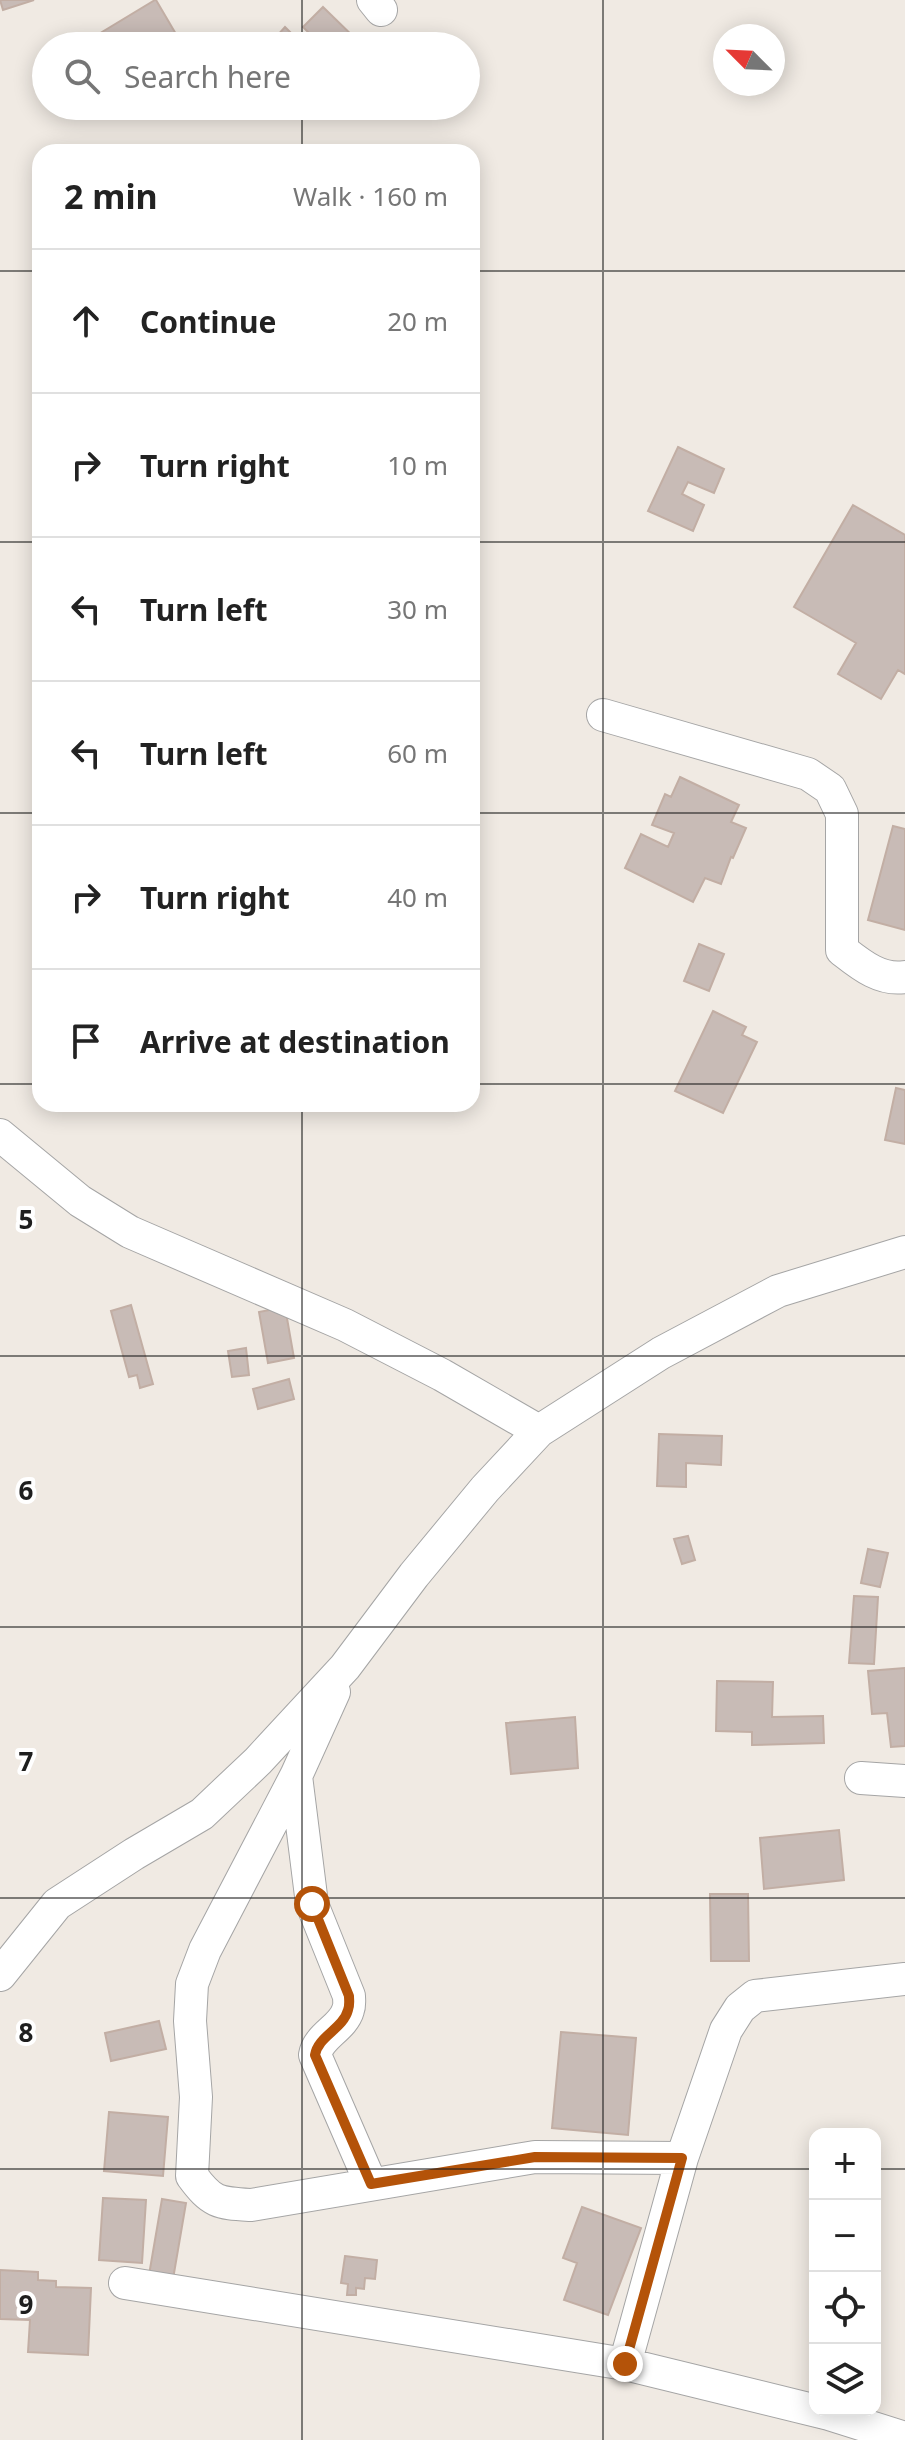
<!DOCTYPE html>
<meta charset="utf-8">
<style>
:root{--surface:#fff;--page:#f2f2f2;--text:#222;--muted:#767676;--line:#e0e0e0}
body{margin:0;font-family:"Noto Sans",sans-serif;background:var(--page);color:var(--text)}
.controls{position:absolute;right:24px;bottom:24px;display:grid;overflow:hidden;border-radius:16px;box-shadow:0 4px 20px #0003}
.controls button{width:72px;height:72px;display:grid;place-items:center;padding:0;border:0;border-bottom:2px solid var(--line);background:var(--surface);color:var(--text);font:40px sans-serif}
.compass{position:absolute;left:713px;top:24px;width:72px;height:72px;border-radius:50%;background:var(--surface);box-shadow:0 4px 20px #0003;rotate:294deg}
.stop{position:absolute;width:24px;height:24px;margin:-18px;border:6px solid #b45309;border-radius:50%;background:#fff}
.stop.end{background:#b45309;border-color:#fff;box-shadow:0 2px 8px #0008}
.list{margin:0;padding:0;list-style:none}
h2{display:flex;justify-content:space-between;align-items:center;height:104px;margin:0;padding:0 32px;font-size:34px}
h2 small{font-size:26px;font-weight:400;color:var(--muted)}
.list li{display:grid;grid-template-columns:52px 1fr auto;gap:24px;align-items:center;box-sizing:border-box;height:144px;padding:0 32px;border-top:2px solid var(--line)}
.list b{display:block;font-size:30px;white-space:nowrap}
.list em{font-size:26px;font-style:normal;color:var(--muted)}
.icon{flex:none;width:44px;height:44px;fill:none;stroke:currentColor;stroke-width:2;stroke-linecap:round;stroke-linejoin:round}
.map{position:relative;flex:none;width:905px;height:2440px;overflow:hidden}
.search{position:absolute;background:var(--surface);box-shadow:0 4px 20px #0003;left:32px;top:32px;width:448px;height:88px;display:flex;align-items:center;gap:20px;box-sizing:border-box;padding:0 28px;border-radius:44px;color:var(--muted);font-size:30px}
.panel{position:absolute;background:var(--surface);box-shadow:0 4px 20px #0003;left:32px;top:144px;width:448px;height:968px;border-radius:24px}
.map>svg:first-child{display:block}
</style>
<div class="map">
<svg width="905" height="2440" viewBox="0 0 905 2440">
<rect width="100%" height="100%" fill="#f0eae3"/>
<path fill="#c8bbb6" stroke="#c2aea4" stroke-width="2" d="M0 0H34L3 10Z
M156 0 183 46H79L155 0Z
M323 7 363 46H268L285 27 299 41 308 32 303 27Z
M678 447 724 469 714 493 688 482 682 494 704 505 693 531 648 511Z
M853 505 905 535V674L898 670 881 699 838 674 856 643 794 607Z
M680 777 739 805 731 822 746 828 733 858 731 857 721 884 705 878 693 902 625 868 641 834 668 847 674 833 652 825 665 794 671 797Z
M893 826 905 829V930L868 920Z
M699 944 724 954 709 991 684 981Z
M713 1011 746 1027 742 1035 757 1042 723 1113 675 1091Z
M896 1088 905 1090V1144L885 1140Z
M131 1305 153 1384 140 1388 137 1375 129 1377 111 1311Z
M285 1307 294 1358 268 1363 259 1312Z
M246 1348 249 1375 232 1377 228 1351Z
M289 1379 294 1399 258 1409 253 1389Z
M659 1434 722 1436 721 1465 686 1463V1487L657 1486Z
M688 1536 695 1560 682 1564 674 1539Z
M868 1549 888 1553 880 1587 861 1583Z
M854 1596 878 1597 874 1664 849 1663Z
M905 1668V1746L891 1747 887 1713 872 1714 868 1671Z
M717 1681 773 1682 772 1717 823 1716 824 1743 752 1745V1732L716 1731Z
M575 1717 578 1768 511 1774 506 1723Z
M839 1830 844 1880 764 1889 760 1838Z
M710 1894H748L749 1961H711Z
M159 2021 166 2049 111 2061 105 2033Z
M561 2032 636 2038 628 2135 552 2128Z
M109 2112 168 2117 163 2176 104 2171Z
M103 2198 146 2200 142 2263 99 2260Z
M162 2199 186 2203 173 2279 149 2275Z
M582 2207 641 2228 608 2315 564 2300 577 2263 563 2258Z
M345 2256 377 2260 375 2279 365 2278 364 2289 356 2288V2295H347L348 2284 341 2283Z
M0 2270 38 2272V2280L56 2281V2287L91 2288 88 2355 28 2352 30 2320 0 2319Z"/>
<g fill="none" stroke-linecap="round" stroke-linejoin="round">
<defs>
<path id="street" d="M373 0 381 10
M603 715 808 774 830 789 842 814V950C860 964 880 981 905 977
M0 1135 80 1201 130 1232 345 1325 442 1375 539 1431
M334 1692 296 1776 205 1950 192 1984 190 2021 196 2097 192 2176C212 2203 218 2203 251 2205L535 2157 682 2158
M296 1776 312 1904 349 1996C349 2000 350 2005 348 2010 343 2028 318 2036 315 2055L371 2184
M861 1778 905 1781
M0 1975 57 1904 134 1854 202 1814 258 1761 345 1667 414 1575 485 1489 539 1431 661 1353 778 1291 905 1252
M125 2283 625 2364 829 2414 905 2438
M625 2364 682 2158 726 2030 740 2008 755 1996 905 1979"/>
</defs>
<use href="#street" stroke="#a5a5a5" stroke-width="34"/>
<use href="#street" stroke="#fff" stroke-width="32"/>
</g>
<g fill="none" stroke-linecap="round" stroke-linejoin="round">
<path stroke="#b45309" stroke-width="10" d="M312 1904 349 1996C349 2000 350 2005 348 2010 343 2029 318 2036 315 2055L371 2184 535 2157 682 2158 625 2364"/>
</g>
<path fill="none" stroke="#1e1e1e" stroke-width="2" stroke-opacity="0.55" d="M302 0V46M603 0V2440M302 106V152M0 271H40M472 271H905M0 542H40M472 542H905M0 813H40M472 813H905M0 1084H40M472 1084H905M302 1104V2440M0 1356H905M0 1627H905M0 1898H905M0 2169H815M875 2169H905"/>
<g font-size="26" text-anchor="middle" font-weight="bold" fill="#1e1e1e" stroke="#fff" stroke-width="8" stroke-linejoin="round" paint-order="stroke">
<text x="26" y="1229">5</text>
<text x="26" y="1500">6</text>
<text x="26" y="1771">7</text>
<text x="26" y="2042">8</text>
<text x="26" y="2314">9</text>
</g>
</svg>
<div class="controls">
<button>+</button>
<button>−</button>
<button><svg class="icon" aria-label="locate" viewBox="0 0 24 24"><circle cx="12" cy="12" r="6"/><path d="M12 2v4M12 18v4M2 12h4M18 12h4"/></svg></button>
<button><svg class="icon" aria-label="layers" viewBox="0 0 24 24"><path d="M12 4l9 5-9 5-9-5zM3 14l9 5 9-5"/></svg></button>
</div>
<svg class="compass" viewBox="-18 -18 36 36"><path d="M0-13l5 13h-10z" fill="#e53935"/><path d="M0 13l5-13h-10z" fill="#767676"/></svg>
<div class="stop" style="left:312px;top:1904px"></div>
<div class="stop end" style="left:625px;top:2364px"></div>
<div class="search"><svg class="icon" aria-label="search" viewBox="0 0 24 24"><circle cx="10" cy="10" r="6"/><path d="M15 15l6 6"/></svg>Search here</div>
<section class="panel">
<h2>2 min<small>Walk · 160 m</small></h2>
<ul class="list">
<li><svg class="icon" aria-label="ahead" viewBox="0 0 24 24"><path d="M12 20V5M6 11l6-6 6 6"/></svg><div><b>Continue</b></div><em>20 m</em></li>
<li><svg class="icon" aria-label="right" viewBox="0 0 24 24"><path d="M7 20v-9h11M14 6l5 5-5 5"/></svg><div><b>Turn right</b></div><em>10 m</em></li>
<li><svg class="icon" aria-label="left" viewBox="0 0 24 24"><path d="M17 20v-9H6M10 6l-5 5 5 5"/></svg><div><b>Turn left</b></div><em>30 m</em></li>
<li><svg class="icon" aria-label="left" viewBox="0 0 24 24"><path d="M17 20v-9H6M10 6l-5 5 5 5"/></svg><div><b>Turn left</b></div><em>60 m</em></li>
<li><svg class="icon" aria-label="right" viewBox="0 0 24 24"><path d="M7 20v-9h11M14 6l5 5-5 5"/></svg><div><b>Turn right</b></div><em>40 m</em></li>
<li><svg class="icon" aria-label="arrive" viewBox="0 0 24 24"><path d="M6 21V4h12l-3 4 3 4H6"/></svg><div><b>Arrive at destination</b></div></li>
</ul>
</section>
</div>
